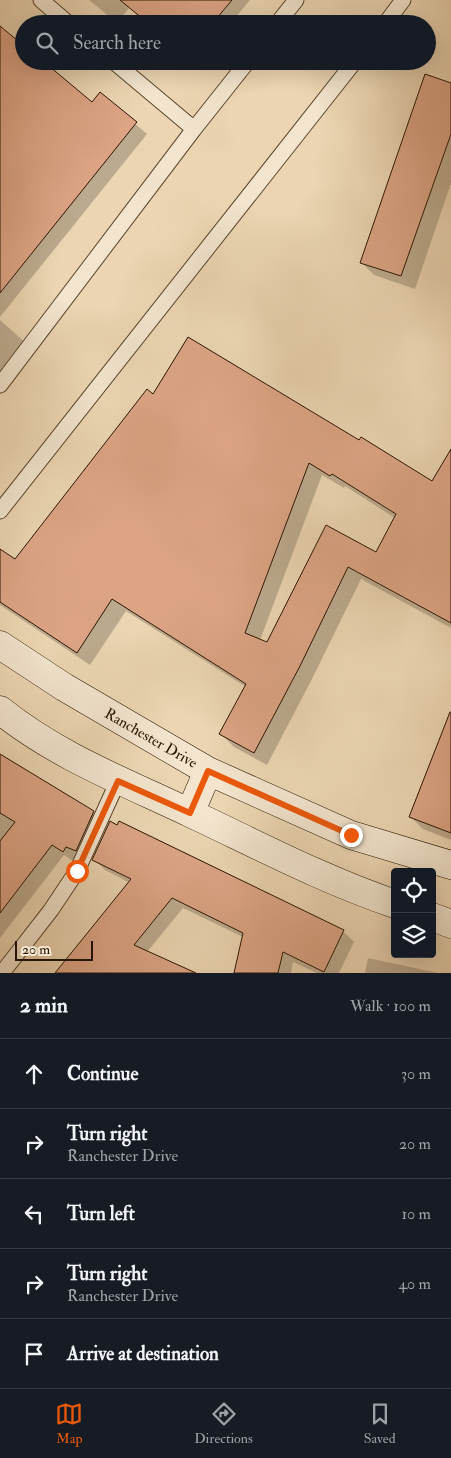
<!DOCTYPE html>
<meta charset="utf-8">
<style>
:root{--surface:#171b24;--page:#20242c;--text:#f1f3f6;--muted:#9ea1a6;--line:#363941;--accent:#ea580c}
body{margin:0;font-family:"IM FELL Double Pica",serif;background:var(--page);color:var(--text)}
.controls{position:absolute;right:15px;bottom:15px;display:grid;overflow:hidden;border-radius:5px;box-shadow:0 5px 20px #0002}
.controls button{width:45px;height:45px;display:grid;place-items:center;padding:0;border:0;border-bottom:1px solid var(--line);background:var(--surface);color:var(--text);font:25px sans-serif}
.scale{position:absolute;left:15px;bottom:12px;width:78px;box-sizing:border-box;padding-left:5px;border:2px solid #2a1500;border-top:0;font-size:14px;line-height:18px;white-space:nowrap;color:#2a1500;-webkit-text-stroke:4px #f2e4cd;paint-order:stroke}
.stop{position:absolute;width:15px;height:15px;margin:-11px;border:4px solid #ea580c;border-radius:50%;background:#fff}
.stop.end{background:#ea580c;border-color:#fff;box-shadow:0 1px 5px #0008}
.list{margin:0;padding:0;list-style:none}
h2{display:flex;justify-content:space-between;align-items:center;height:65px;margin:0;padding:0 20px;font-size:21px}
h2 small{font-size:16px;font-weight:400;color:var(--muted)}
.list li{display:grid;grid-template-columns:32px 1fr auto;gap:15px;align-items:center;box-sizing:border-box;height:70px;padding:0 20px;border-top:1px solid var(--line)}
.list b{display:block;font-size:19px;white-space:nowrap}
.list p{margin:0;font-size:16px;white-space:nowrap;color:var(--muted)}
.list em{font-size:16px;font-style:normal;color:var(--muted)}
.icon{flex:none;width:28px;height:28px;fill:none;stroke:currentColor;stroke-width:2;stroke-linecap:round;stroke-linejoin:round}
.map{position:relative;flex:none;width:451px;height:973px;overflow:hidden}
.search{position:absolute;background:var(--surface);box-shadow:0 5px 20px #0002;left:15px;right:15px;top:15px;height:55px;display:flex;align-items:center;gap:12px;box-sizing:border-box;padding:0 18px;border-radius:28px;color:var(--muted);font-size:19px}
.sheet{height:415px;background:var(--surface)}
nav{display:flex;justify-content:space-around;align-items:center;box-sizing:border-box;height:70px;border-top:1px solid var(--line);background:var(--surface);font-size:14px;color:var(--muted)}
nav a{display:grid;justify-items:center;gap:2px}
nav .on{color:var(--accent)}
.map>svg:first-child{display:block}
</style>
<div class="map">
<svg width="451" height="973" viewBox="0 0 451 973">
<rect width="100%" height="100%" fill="#ebd5b2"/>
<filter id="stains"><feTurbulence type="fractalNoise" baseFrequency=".004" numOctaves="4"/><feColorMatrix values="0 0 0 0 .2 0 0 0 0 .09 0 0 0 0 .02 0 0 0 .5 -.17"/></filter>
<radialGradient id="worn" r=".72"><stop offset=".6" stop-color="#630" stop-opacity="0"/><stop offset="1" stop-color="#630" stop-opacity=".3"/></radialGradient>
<path fill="#0003" fill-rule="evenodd" d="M89 0H250L230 24H149L129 8 117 23Z
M0 28 24 61 92 103 100 94 147 134 0 317Z
M451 84V183L415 289 374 275 361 262Z
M0 320 28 345 0 380Z
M154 396 360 442 433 483 451 452V628L361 579 312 679 267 765 234 747 221 734 246 687 126 611 90 665 0 605V550L15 561ZM322 475 344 488 345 486 395 518 377 553 327 527 267 644 260 640Z
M451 725V840L423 829 410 816Z
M0 755 93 812 104 823 74 862 64 855 0 938Z
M94 859 343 931 354 942 339 973H317L293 962 291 973H236L243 937 183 908 147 952 193 973H57L130 883 105 870Z
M368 958 438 973H365Z"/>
<path fill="#dca485" stroke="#2a1500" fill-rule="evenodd" d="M120 0H232L212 24H149Z
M0 26 24 46V61H43L92 102 100 92 137 122 0 293Z
M425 74 451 83V134L401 276 360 263Z
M188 337 359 440 361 437 432 481 451 449V623L348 567 300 666 254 753 219 734 246 684 112 599 77 653 0 602V549L15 559 147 389 153 394ZM309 463 330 476 332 474 396 514 376 552 326 525 267 642 245 633Z
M450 712H451V833L409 817Z
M0 754 94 811 76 851 66 847 63 852 52 845 0 913V841L15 822 0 813Z
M110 821 117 825 119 821 344 930 324 972 283 952 278 973H234L243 933 172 898 134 945 196 973H55L131 879 92 860Z"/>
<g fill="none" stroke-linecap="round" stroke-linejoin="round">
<defs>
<path id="lane" d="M41 0 69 24
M277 24 296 0
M385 24 403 0
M194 129 248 61
M0 385 194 129 113 61
M0 511 355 61
M2 973 51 910 77 871 118 781"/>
<path id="secondary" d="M0 645 64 687 208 771 351 835 451 865
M0 710C57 756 125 782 190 813 258 845 324 880 395 904
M190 813 208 771
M432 917 451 924"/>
</defs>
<use href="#lane" stroke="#5a452c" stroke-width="17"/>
<use href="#secondary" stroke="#2a1500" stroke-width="29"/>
<use href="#lane" stroke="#f2e4cd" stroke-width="15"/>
<use href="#secondary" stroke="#f2e4cd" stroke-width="28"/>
</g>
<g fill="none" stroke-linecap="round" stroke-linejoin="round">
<path stroke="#ea580c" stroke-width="6" d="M77 871 118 781 190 813 208 771 351 835"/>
</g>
<g text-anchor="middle" stroke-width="4" stroke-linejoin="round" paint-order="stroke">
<g font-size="15" fill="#2a1500" stroke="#f2e4cd">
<text transform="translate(151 738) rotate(30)" y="5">Ranchester Drive</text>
</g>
</g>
<rect width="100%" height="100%" filter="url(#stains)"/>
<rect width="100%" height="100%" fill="url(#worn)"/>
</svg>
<div class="controls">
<button><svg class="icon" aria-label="locate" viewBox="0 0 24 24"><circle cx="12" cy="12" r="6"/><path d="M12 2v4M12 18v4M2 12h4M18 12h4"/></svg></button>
<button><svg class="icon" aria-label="layers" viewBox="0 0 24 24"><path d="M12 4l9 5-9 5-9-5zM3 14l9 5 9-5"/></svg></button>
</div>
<div class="scale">20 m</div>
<div class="stop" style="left:77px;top:871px"></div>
<div class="stop end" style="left:351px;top:835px"></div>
<div class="search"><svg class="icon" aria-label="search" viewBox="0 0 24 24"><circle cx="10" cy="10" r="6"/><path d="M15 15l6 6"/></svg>Search here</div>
</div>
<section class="sheet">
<h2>2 min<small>Walk · 100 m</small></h2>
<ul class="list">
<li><svg class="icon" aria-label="ahead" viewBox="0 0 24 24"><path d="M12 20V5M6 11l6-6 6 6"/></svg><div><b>Continue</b></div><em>30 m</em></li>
<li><svg class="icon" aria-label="right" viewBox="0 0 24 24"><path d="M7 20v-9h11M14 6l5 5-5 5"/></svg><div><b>Turn right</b><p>Ranchester Drive</p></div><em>20 m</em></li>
<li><svg class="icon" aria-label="left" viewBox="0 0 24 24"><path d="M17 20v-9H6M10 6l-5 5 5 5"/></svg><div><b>Turn left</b></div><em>10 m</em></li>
<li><svg class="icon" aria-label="right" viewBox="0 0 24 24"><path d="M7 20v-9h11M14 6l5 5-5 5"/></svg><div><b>Turn right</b><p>Ranchester Drive</p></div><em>40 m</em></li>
<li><svg class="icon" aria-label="arrive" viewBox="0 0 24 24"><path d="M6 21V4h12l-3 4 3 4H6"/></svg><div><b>Arrive at destination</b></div></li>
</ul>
</section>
<nav>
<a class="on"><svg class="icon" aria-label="map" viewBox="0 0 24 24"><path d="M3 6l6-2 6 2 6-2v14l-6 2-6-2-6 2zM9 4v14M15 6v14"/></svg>Map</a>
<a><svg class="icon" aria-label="directions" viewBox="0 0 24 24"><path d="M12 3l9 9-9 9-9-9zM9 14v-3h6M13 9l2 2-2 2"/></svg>Directions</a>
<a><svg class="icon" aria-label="saved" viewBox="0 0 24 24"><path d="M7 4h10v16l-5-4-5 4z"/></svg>Saved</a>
</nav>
